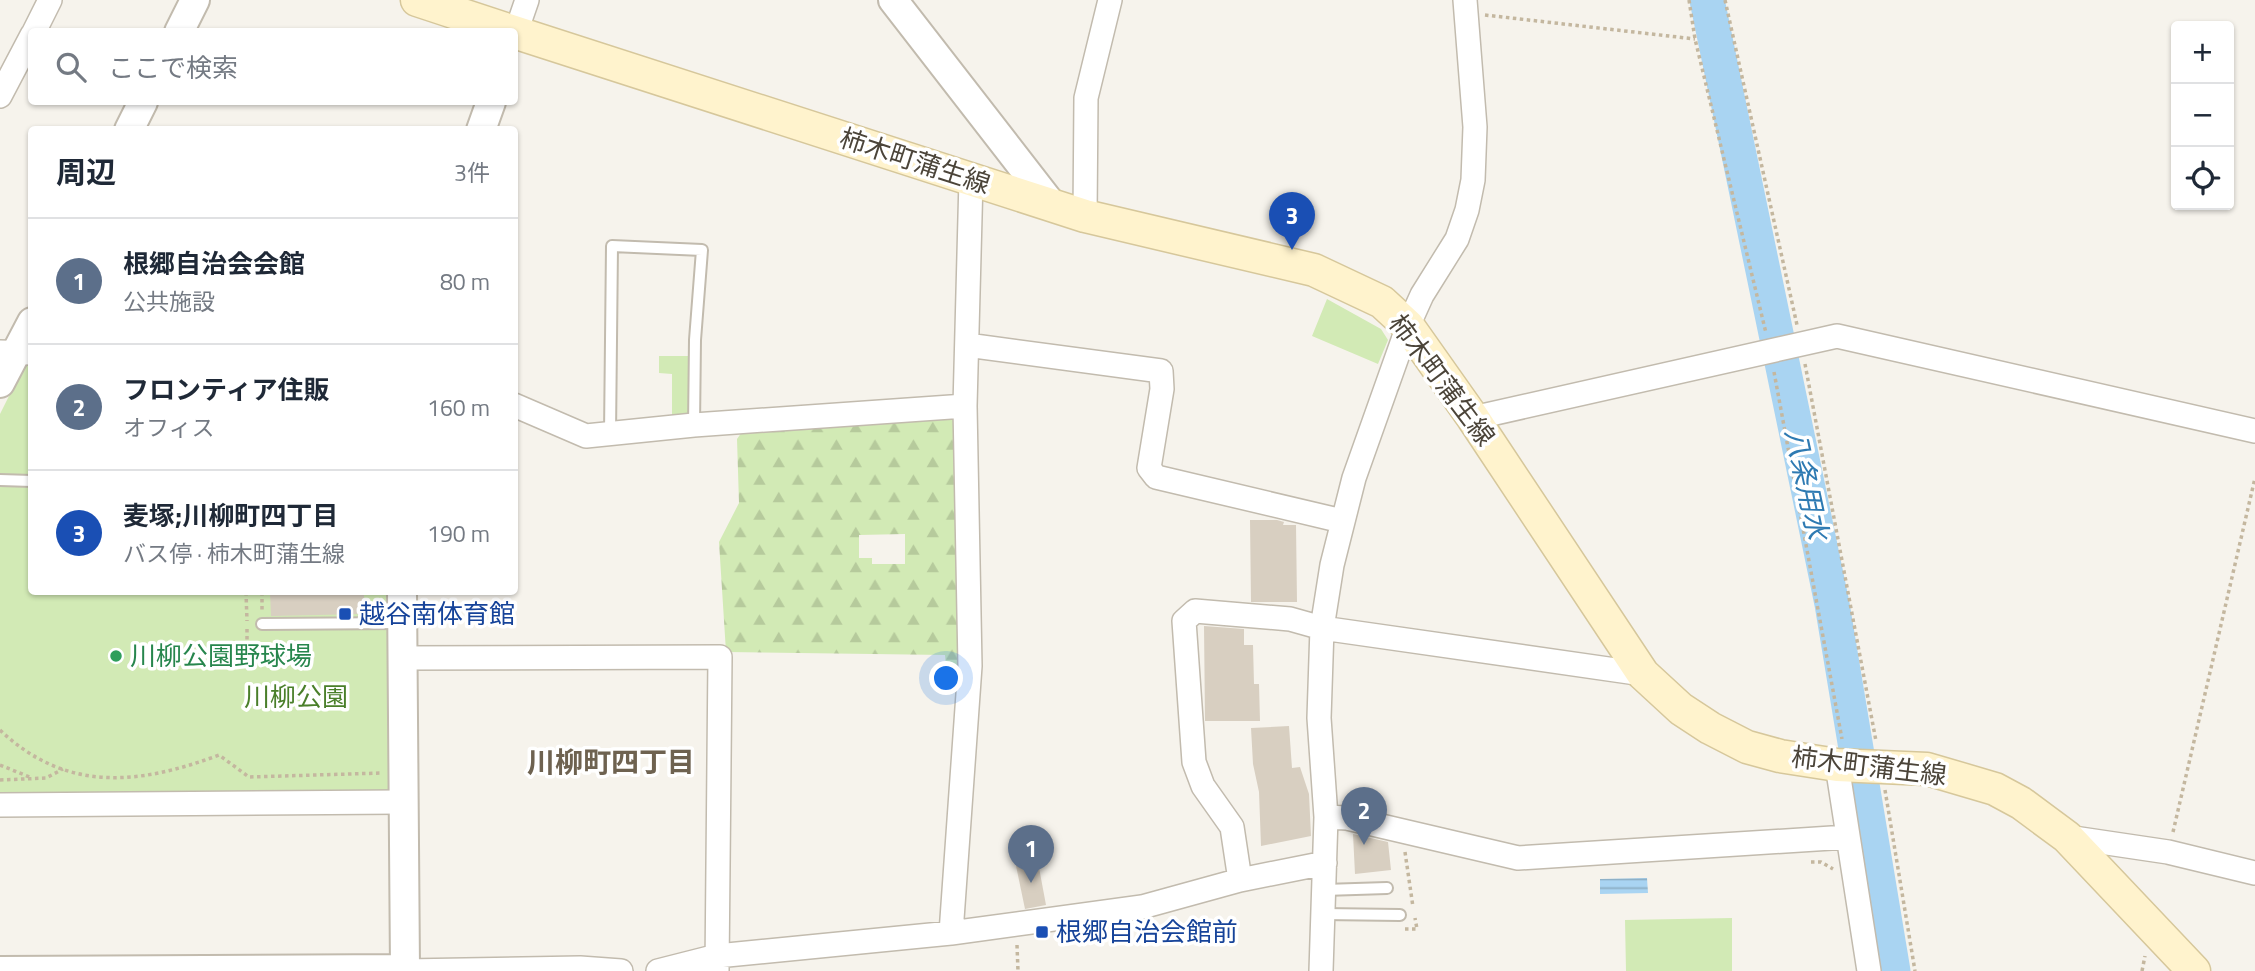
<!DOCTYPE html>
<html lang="ja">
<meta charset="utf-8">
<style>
:root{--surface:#fff;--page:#f6f6f7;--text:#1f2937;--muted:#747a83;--line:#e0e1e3;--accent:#0b8043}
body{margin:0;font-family:"Titillium Web","Noto Sans JP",sans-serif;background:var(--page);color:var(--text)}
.controls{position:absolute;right:21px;top:21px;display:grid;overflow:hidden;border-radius:7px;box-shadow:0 2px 5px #0004}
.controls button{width:63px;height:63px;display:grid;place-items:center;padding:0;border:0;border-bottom:2px solid var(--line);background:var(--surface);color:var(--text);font:35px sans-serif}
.you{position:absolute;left:947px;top:679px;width:24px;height:24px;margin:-18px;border:5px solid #fff;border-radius:50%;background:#1a73e8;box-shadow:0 0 0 10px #1a73e833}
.badge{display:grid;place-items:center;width:46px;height:46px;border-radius:50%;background:var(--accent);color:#fff;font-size:23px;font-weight:700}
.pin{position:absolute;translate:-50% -58px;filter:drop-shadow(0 2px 4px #0008)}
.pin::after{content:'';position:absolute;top:37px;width:24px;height:21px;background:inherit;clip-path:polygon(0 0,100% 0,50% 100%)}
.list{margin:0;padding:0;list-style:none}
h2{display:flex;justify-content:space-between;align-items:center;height:91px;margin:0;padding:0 28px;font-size:30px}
h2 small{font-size:23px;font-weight:400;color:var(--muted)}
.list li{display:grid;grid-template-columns:46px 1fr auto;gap:21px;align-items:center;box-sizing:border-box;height:126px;padding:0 28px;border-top:2px solid var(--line)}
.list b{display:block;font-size:26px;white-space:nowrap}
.list p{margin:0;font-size:23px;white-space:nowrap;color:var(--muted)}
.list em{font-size:23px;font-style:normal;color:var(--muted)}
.icon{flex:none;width:38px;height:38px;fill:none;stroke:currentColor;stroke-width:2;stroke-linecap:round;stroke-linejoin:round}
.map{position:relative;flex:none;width:2255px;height:971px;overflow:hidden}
.search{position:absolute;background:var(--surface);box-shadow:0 2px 5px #0004;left:28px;top:28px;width:490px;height:77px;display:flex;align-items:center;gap:18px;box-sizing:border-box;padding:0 24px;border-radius:7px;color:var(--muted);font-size:26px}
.panel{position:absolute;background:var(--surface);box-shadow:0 2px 5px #0004;left:28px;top:126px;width:490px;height:469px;border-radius:7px}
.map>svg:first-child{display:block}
</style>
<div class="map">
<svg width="2255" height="971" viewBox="0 0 2255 971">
<defs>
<pattern id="forest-firs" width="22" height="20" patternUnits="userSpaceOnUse" patternTransform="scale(1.75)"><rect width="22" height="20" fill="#d2eab5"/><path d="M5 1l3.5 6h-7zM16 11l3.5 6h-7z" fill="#b6ca9c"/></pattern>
<pattern id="water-rules" width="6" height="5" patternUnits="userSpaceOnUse" patternTransform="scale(1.75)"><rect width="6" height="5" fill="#a9d4f2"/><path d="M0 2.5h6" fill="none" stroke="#8caec5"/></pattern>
</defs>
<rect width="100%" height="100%" fill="#f6f3ec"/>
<path fill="url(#forest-firs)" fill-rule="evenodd" d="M958 415 961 688 948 687 945 655 726 652 719 542 739 503 737 439 744 429ZM905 534V564H872V558H859V535Z"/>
<path fill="#d2eab5" d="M1327 299 1381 329 1388 340 1378 364 1312 336Z
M29 356 32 592H400L402 802 0 801V414Z
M659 356H693L692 407 679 424 672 425V374L659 373Z
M1732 918V971H1626L1625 920Z"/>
<path fill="url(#water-rules)" d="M1647 878 1648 893 1600 894V879Z"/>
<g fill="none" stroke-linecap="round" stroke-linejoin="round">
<path stroke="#a9d4f2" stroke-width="35" d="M1707 0 1832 604 1893 971"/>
</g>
<path fill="#d8cfc1" d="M1250 520H1277L1284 522 1283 525H1296L1297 602H1251Z
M270 592H364V614L271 616Z
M1204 626 1244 629V645H1253L1254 684H1259L1260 721H1205Z
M1289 726 1292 768 1300 767 1309 794 1311 836 1261 846 1259 792 1253 764 1251 728Z
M1353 834 1388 842 1391 870 1355 874Z
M1037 857 1046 905 1025 909 1015 861Z"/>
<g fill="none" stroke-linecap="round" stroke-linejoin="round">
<defs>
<path id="service" d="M610 434 612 246 702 250 695 340 694 425
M0 480 32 481
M262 624 402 623
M1324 890 1387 888
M1323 914 1400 915"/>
<path id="minor" d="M34 32 50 0
M516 32 527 0
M0 96 32 35
M1085 216 1086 98 1110 0
M967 345 1161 371 1162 389 1149 468 1156 477 1342 521
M0 352 32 353
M514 405 586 436 694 425 965 406
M1473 418 1837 336 2255 431
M402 658 720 657 717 970
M1837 765 1869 971
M0 805 402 802
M1326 817 1347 818 1518 858 1847 837
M2067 837 2168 852 2255 873
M1240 880 1232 827 1203 786 1194 762 1184 621 1195 611 1290 619 1322 628 1643 674
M951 933 970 666 965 406 971 179
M405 971 580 968 621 971
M658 971 717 956 951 933 1142 907 1240 880 1325 863
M1321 971 1326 817 1319 718 1322 628 1332 565 1354 478 1408 326 1422 295 1457 239 1467 210 1473 180 1475 127 1465 0"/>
<path id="tertiary" d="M893 0 1052 205
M179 32 195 0
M129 130 143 102
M481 130 491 102
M0 383 32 322
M0 971 405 969 402 592"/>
<path id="secondary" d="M417 0 514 32
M514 32 1085 216 1314 270 1382 302 1408 326 1473 418 1643 674 1681 709 1710 728 1747 747 1780 756 1837 765 1927 769 1995 789 2021 803 2067 837 2194 971"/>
</defs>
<use href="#service" stroke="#c2bbae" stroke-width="14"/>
<use href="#minor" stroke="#c2bbae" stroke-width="26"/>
<use href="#tertiary" stroke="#c2bbae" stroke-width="32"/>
<use href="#secondary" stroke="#d6c79b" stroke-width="35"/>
<path stroke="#c4b79f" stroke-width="3.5" stroke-dasharray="3.5 3.5" stroke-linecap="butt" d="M1689 0 1695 39 1766 333
M1725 0 1797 325
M1485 15 1695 39
M1805 364 1876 741
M1774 372 1842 739
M246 592 247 621
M262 592V610
M247 629V646
M0 730C66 793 139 785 219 755L249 777 382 773
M0 765 32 778
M0 780 46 778 63 769
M1885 790 1915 971
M2173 832 2255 478
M1405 852 1413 907
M1811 862H1821L1833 869
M1405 929H1417L1415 918
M1017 945 1018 971
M2142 971 2145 956"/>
<use href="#service" stroke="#fff" stroke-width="10"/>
<use href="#minor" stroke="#fff" stroke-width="23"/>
<use href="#tertiary" stroke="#fff" stroke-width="28"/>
<use href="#secondary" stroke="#fff3cd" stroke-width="32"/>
</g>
<g fill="#1a4fb4" stroke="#fff" stroke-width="2.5">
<rect x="338" y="607" width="14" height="14" rx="3.5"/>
<rect x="1035" y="925" width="14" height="14" rx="3.5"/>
</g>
<circle fill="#2e9e5b" stroke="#fff" stroke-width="2.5" cx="116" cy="656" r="7"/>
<g text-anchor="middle" stroke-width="7" stroke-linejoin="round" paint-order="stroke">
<g font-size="26" fill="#4b4439" stroke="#fff">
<text transform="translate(915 161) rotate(18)" y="9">柿木町蒲生線</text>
<text transform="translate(1442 380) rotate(53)" y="9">柿木町蒲生線</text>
<text transform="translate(1869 766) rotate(7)" y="9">柿木町蒲生線</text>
</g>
<g font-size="26" fill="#164399" stroke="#fff" text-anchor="start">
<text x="359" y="623">越谷南体育館</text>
<text x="1056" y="941">根郷自治会館前</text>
</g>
<g font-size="26" fill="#27864d" stroke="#fff" text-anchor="start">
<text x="130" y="665">川柳公園野球場</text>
</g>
<g font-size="26" fill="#4a7f2a" stroke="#fff">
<text x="296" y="706">川柳公園</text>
</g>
<g font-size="28" font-style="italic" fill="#2e7ab2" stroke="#fff">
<text transform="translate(1807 484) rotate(78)" y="10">八条用水</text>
</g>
<g font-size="28" font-weight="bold" fill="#6e6250" stroke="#fff">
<text x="611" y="772">川柳町四丁目</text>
</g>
</g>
</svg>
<div class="controls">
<button>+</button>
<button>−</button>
<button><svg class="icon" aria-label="locate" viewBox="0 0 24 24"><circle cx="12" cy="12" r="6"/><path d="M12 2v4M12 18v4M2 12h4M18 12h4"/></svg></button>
</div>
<div class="you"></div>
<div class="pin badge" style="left:1031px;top:883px;background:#5c6f8a">1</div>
<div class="pin badge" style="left:1364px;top:845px;background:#5c6f8a">2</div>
<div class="pin badge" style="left:1292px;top:250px;background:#1a4fb4">3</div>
<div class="search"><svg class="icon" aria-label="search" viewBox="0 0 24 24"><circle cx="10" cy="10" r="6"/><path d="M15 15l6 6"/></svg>ここで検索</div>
<section class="panel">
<h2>周辺<small>3件</small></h2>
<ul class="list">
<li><span class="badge" style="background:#5c6f8a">1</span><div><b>根郷自治会会館</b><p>公共施設</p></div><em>80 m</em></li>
<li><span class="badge" style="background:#5c6f8a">2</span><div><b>フロンティア住販</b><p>オフィス</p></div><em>160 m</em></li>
<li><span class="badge" style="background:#1a4fb4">3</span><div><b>麦塚;川柳町四丁目</b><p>バス停 · 柿木町蒲生線</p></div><em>190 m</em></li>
</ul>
</section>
</div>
